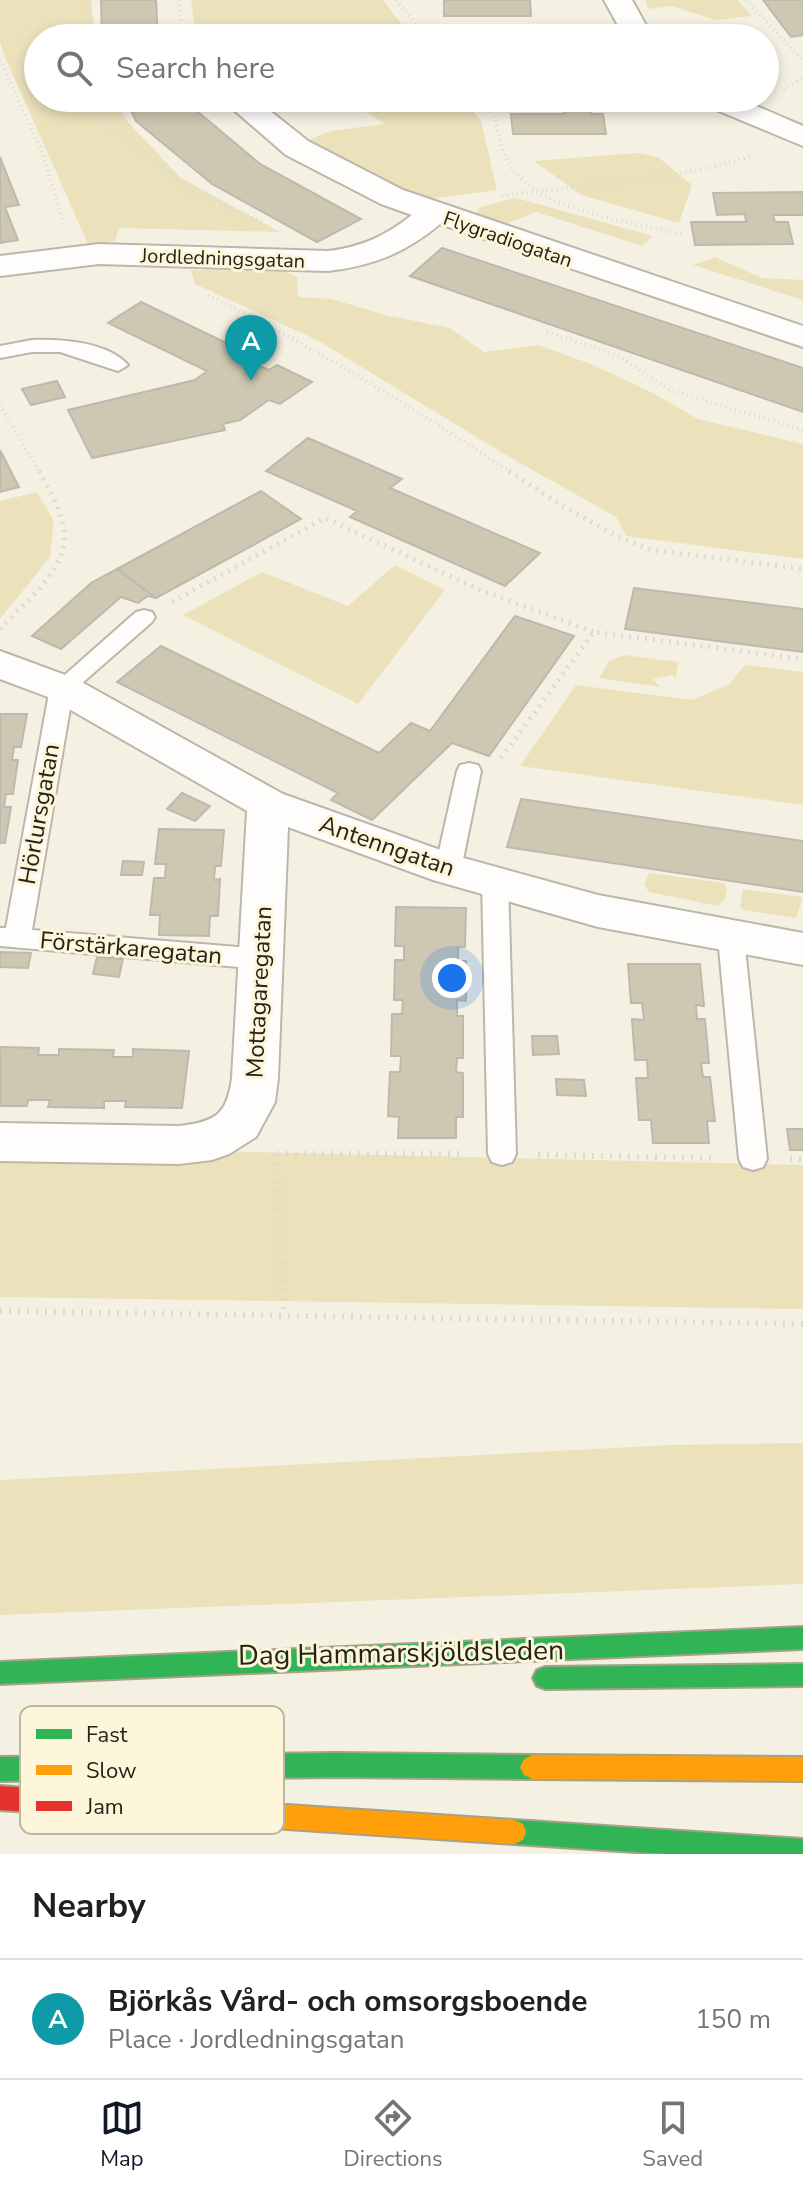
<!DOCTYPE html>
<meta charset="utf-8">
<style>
:root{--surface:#fff;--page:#f2f2f2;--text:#202124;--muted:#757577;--line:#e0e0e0;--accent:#111827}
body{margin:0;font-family:"Nunito Sans",sans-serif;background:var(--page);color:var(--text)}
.you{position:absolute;left:452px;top:978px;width:28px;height:28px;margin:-20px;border:6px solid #fff;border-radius:50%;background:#1a73e8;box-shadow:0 0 0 12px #1a73e833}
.badge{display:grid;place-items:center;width:52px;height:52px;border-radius:50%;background:var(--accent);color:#fff;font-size:26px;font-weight:700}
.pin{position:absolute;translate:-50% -66px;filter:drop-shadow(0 2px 4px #0008)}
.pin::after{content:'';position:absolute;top:42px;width:28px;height:24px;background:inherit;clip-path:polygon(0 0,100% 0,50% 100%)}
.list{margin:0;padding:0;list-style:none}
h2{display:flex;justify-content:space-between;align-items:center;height:104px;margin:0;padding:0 32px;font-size:34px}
h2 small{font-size:26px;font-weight:400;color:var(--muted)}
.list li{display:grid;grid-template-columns:52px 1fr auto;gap:24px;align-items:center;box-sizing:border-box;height:120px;padding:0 32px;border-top:2px solid var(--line)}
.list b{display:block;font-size:30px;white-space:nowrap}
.list p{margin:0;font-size:26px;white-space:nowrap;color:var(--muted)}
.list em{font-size:26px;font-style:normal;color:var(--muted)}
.icon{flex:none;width:44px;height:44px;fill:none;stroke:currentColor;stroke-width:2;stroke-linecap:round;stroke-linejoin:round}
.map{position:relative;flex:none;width:803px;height:1854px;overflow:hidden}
.search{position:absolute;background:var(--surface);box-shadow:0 4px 12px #0003;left:24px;right:24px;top:24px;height:88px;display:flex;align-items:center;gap:20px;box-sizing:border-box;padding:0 28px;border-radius:44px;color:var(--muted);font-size:30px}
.sheet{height:224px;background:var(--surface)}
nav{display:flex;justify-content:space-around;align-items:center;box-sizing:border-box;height:112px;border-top:2px solid var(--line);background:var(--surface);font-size:22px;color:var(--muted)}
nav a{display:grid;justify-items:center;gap:4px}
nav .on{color:var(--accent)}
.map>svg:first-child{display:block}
</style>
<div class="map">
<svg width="803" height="1854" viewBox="0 0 803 1854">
<rect width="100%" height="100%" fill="#f5f1e2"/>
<path fill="#ebe2bc" d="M0 0H91L95 38H38V98H114L127 121 181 178 280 232 119 228 115 241 88 244 4 55 0 42Z
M191 0H383L412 38H196Z
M646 0H738L752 16 716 20 671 6 648 9Z
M344 98H463L481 121 497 190 430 199 392 194 302 143 331 131 385 124Z
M637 153 658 157 692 185 679 223 581 195 534 161Z
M515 198 527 201 653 236 642 246 536 212 506 224 476 213 480 207Z
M715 257 762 278 803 280V300L693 265Z
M191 270H281L297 277 298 297 332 299 385 315 450 328 484 352 538 345 591 364 651 392 698 419 803 444V559L626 536 616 517 506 455 317 340 195 284Z
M37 492 54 521 50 557 0 619V501Z
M395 565 445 590 358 704 183 615 262 572 348 606Z
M624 655 679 662 675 679 673 675 653 679 660 687 599 678 609 661Z
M745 665 803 672V805L520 766 576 685 692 700 729 684Z
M649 873 724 883 727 888 725 899 718 906 649 892 644 885Z
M743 889 803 897 796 918 744 910 740 907Z
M0 1146 803 1165V1309L0 1297Z
M803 1443V1584L0 1615V1480L671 1445Z"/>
<path fill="#cec8b2" stroke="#bdb9ae" stroke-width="2" d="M101 0H156L158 38H102Z
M444 0H530L531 16H444Z
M763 0H803V35L791 37Z
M546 26 548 35H511L510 27Z
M125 98H186L191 106 260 164 361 219 317 242 212 184 136 121Z
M536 98H626L627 108H590L591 114H603L606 134H513L511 114H564L563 107H537Z
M0 157 19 205 5 207 18 240 0 243Z
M803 192V215H773L775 222H788L793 244 695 245 691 222H746L745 214 717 215 713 193Z
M442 248 803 368V412L410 276Z
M141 302 243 351 236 356 269 370 277 365 312 382 280 404 269 400 240 420 223 424 225 430 92 458 68 410 195 380 207 371 108 323Z
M57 381 65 397 31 405 22 389Z
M308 438 402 479 390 488 540 553 505 586 350 517 357 511 266 471Z
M0 450 19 487 0 492Z
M261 491 301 519 156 598 117 569Z
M117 569 156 598 148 596 138 603 121 597 61 649 32 636 91 583Z
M634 588 803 609V652L625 629Z
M515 616 574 636 489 756 452 743 372 820 331 800 338 793 117 682 161 646 379 753 411 723 430 731Z
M0 714H27L21 747H14L12 760H18L13 794H6L4 807H11L5 843H0Z
M182 793 210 806 195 821 167 809Z
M521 799 803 841V892L507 847Z
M159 829 224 830 221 866H215L214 880 220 879 218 916H210L209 936 159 935 160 915H150L154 878H165L166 864H155Z
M123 861 144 862 142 875H121Z
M396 907 466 908 465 947H458V961H466V1001L457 1000V1016H463V1058H457L456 1072 463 1073V1117H456V1138H398L399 1117 388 1116 390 1072H400L401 1056H391L392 1014H402L403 1000H394L395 960H404V946H395Z
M0 952 31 953 28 968 0 967Z
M97 957 123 959 119 977 93 974Z
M628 964H700L704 1006 696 1005 697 1019H705L709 1063H701L703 1077H710L715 1121H707L709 1143H653L651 1120H639L636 1078H648L647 1060H635L632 1019 644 1020 642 1003H631Z
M532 1036H557L559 1054 533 1055Z
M0 1047 39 1048 38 1055H59V1049L114 1050 113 1057H133V1049L189 1051 182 1108 125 1107 126 1101H104V1108L48 1107 50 1100H28L27 1106H0Z
M556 1079 584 1080 586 1096 557 1095Z
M787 1129H803V1150H790Z"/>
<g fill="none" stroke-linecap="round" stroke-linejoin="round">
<defs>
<path id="lane" d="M32 340C61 339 108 342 128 365L118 371 60 352H32L0 358V346Z
M144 610 152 612 155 617 152 622 73 691 32 930 261 949 270 952 274 959 270 966 261 969 0 946V928H6L50 688 136 612Z
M469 763 478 765 481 771 461 869 457 875 448 878 439 875 435 869 457 771 460 765Z
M495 873 504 876 508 882 516 1154 512 1162 502 1165 492 1162 488 1154 482 882 486 876Z
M731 928 740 931 744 938 767 1159 763 1167 753 1170 743 1167 739 1159 718 938 722 931Z"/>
<path id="street" d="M604 0H632L653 38H625Z
M220 98H254L308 141 403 190 803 326V347L440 224C405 253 373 266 328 271L99 264 0 276V256L99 244 328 251C362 247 385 236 412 215L381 204 286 155Z
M698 98H738L803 126V146L702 104Z
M0 651 76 679 283 794 460 857 598 895 803 933V965L598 927 433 880 288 827 278 1078 275 1102 256 1137 229 1154 212 1160 179 1164 0 1161V1123L179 1126C215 1122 227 1115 232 1078L247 811 48 697 0 679Z"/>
<path id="fast" d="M803 1627V1649L0 1684V1662Z
M803 1664V1686L545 1689 537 1686 533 1678 537 1670 545 1667Z
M336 1753 532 1755 540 1759 544 1767 540 1775 532 1779 336 1777 0 1781V1757Z
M514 1820 803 1839V1854H666L514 1844 505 1840 502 1832 505 1824Z"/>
<path id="slow" d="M532 1755 803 1757V1781L532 1779 524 1775 520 1767 524 1759Z
M257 1803 514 1820 523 1824 526 1832 523 1840 514 1844 257 1827 248 1823 245 1815 248 1807Z"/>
<path id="jam" d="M0 1786 257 1803 266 1807 269 1815 266 1823 257 1827 0 1810Z"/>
</defs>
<use href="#lane" stroke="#bab7ab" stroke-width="4"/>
<use href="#street" stroke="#bab7ab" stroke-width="4"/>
<use href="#fast" stroke="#a7a188" stroke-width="4"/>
<use href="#slow" stroke="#a7a188" stroke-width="4"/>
<use href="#jam" stroke="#a7a188" stroke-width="4"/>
<path stroke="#dcdad5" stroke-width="4" stroke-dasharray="1 4" stroke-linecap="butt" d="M87 0 90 38
M179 0 183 38
M396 0 428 38
M746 0 803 61
M0 60 43 154 63 223
M784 90 803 77
M76 98 82 108 155 160 190 190 262 222
M484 98C499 119 497 146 511 167 541 212 632 222 681 234
M502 196C587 183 671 183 753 155
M208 295C315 347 413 408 512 473
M547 332 616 355 670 390 803 430
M0 405 40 473"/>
<path stroke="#dcdad5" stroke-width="5" stroke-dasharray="2 6" stroke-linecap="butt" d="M509 471 559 504 615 535 651 550 803 569
M172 602 325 518 480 590 594 632
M0 629C23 604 70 568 64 530 61 509 49 490 39 471
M501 758 594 632 803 659"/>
<path stroke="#dcdad5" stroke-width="6" stroke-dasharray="2 7" stroke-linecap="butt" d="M276 1154 284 1316
M277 1154H464
M538 1155 716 1158
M790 1159H803
M0 1311 803 1324"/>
<use href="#lane" fill="#fefdfb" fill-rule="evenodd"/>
<use href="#street" fill="#fefdfb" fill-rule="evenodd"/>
<use href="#fast" fill="#30b455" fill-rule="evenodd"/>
<use href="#slow" fill="#ff9f0a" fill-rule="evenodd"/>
<use href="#jam" fill="#e5322d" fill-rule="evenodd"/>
</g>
<g text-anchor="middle" stroke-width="6" stroke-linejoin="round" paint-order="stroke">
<g font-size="20" fill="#262319" stroke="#fdf6da">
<text transform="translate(508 239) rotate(19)" y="7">Flygradiogatan</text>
<text transform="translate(223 258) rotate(2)" y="7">Jordledningsgatan</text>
</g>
<g font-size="24" fill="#262319" stroke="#fdf6da">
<text transform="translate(39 814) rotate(-80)" y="8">Hörlursgatan</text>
<text transform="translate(387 846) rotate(19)" y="8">Antenngatan</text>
<text transform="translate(131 948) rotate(5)" y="8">Förstärkaregatan</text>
<text transform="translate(259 992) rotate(-87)" y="8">Mottagaregatan</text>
</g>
<g font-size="28" fill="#262319" stroke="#fdf6da">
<text transform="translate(401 1652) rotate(-1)" y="10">Dag Hammarskjöldsleden</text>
</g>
</g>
<rect x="20" y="1706" width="264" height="128" rx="12" fill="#fdf6da" stroke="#bcb7a0" stroke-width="2"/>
<rect x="36" y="1729" width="36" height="10" fill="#30b455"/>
<rect x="36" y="1765" width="36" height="10" fill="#ff9f0a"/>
<rect x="36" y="1801" width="36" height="10" fill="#e5322d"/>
<g font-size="22" fill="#262319">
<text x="86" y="1742">Fast</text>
<text x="86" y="1778">Slow</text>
<text x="86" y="1814">Jam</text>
</g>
</svg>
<div class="you"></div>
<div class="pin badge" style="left:251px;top:381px;background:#0f9aa8">A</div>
<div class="search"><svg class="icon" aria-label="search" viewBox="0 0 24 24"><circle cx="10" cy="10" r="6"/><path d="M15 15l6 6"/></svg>Search here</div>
</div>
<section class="sheet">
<h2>Nearby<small></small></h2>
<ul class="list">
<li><span class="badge" style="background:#0f9aa8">A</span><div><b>Björkås Vård- och omsorgsboende</b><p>Place · Jordledningsgatan</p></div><em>150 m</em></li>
</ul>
</section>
<nav>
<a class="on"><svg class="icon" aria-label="map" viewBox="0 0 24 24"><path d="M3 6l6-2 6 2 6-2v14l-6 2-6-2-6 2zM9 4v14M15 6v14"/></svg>Map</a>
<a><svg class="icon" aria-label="directions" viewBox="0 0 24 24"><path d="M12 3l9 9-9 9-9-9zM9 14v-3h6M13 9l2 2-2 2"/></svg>Directions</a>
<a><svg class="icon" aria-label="saved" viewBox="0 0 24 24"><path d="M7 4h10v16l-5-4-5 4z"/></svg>Saved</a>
</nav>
